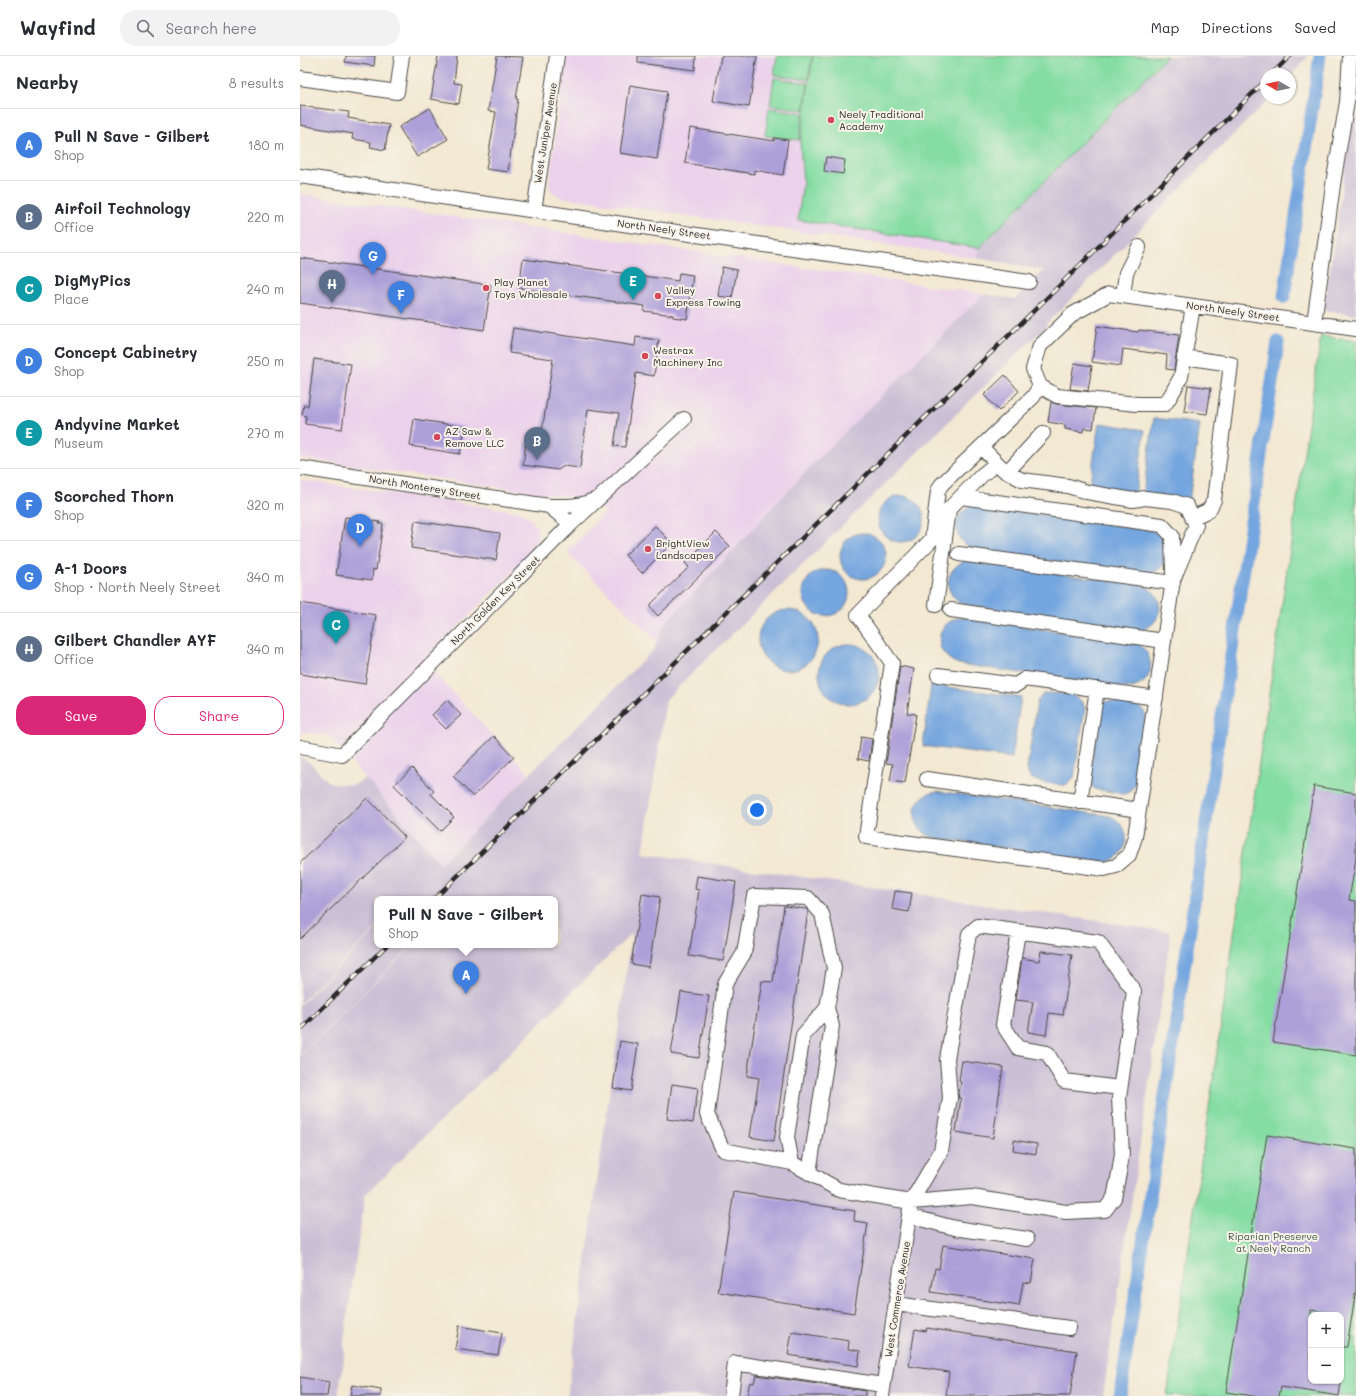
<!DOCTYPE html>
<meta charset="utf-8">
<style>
:root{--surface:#fff;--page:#f2f2f3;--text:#2b2b33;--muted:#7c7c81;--line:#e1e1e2;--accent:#db2777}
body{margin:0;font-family:Mali,sans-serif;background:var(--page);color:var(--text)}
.controls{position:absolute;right:12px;bottom:12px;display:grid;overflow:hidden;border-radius:8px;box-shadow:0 1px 3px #0004}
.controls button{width:36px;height:36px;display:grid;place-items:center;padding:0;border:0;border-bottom:1px solid var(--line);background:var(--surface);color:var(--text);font:20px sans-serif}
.compass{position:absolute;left:960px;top:12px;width:36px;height:36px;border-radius:50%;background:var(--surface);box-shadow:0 1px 3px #0004;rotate:279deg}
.you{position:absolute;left:457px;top:754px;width:14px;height:14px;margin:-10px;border:3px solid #fff;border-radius:50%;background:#1a73e8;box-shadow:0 0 0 6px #1a73e833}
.badge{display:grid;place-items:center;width:26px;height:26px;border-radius:50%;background:var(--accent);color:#fff;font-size:13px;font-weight:700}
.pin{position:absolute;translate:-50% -33px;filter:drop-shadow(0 1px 2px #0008)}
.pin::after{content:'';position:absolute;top:21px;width:14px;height:12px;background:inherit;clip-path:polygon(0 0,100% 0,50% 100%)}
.popup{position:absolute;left:74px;top:840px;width:184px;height:52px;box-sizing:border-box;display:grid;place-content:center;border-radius:8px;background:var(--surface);filter:drop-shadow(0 1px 3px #0005);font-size:13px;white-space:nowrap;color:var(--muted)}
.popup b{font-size:15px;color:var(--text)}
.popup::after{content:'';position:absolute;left:50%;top:100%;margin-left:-8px;border:8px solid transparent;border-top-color:var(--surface)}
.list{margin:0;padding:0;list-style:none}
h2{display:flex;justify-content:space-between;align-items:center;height:52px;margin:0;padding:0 16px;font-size:17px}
h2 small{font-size:13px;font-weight:400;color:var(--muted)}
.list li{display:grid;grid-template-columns:26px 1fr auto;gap:12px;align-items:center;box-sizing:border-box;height:72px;padding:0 16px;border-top:1px solid var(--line)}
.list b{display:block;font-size:15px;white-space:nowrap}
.list p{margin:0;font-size:13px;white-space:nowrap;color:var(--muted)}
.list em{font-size:13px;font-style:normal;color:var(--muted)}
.actions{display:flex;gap:8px;padding:12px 16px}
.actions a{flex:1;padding:9px 0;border:1px solid var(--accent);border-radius:16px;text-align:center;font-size:14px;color:var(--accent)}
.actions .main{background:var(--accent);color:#fff}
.icon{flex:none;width:22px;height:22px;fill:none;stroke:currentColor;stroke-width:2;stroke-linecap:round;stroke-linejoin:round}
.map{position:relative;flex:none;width:1056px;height:1340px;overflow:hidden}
header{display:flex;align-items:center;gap:24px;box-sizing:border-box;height:56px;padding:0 20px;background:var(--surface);border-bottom:1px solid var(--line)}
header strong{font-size:19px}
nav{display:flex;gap:22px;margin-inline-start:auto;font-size:14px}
.search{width:280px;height:36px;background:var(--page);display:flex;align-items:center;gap:10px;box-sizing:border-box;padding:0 14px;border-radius:16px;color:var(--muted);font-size:15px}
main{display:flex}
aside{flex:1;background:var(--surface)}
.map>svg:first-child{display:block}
</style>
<header>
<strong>Wayfind</strong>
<div class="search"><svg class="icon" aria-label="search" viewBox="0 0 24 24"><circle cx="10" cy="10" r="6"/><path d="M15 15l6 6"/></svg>Search here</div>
<nav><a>Map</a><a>Directions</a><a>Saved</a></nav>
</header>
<main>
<aside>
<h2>Nearby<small>8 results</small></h2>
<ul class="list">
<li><span class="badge" style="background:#3f7fe0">A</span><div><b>Pull N Save - Gilbert</b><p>Shop</p></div><em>180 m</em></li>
<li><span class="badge" style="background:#5c6f8a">B</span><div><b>Airfoil Technology</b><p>Office</p></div><em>220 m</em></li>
<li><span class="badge" style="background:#0f9aa8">C</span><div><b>DigMyPics</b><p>Place</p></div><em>240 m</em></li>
<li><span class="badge" style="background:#3f7fe0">D</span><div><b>Concept Cabinetry</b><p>Shop</p></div><em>250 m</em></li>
<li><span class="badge" style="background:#0f9aa8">E</span><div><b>Andyvine Market</b><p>Museum</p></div><em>270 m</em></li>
<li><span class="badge" style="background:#3f7fe0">F</span><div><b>Scorched Thorn</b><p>Shop</p></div><em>320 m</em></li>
<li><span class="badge" style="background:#3f7fe0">G</span><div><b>A-1 Doors</b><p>Shop · North Neely Street</p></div><em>340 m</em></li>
<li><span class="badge" style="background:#5c6f8a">H</span><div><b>Gilbert Chandler AYF</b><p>Office</p></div><em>340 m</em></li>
</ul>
<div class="actions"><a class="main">Save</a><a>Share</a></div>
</aside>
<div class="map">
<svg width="1056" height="1340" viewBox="0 0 1056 1340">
<rect width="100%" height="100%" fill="#f7f3e8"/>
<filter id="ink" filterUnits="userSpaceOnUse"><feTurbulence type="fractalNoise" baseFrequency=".025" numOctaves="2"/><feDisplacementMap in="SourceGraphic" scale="8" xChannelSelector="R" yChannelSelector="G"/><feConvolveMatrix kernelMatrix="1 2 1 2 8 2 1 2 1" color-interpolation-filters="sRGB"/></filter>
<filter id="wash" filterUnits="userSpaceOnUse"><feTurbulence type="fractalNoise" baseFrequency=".012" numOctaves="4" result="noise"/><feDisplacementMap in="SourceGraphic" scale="16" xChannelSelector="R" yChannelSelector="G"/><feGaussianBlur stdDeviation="0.9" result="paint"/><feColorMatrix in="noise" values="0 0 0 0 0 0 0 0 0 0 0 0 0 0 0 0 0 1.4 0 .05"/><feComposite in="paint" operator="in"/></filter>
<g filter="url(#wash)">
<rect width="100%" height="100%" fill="#f3e8d2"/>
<path fill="#ebd1eb" d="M266 0H868L679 192 677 202 260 141 256 139 249 132V129Z
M0 138 684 238 365 568 357 585 267 497 306 455 272 440 244 438 0 402Z
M0 424 209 454 222 457 232 464 237 471 238 488 235 494 123 605 229 718 140 808 28 679 0 676Z"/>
<path fill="#cbbfd5" d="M867 0H1008L990 21V18H966V42H970L746 268 747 269 366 643 343 797 871 876 803 1340H267L332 877 65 1139 44 1284V1303L38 1340H0V1000L113 889H255V843H77V871L0 947V700L9 706 28 725 36 728 54 729 66 722 140 808 353 594 365 568 514 407 684 238 715 243 744 214 677 202 679 192Z
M1056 36V259L1024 254Z
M77 872V889H112L0 999V949Z"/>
<path fill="#84dda3" stroke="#588467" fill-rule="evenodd" d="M477 0H512L508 24 474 19Z
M513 0H867L679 192 498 164 503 126 500 87Z
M474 22 508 27 504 54 470 49Z
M469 52 503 57 499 84 465 80Z
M1021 280 1056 285V1340H867ZM1011 1259H1041V1325H1011Z"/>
<path fill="#75a6df" stroke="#506885" d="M854 362 900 368 889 445 843 437Z
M799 367 845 374 835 440 789 433Z
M578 463a23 23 0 1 1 46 0a23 23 0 1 1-46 0Z
M672 449 856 475C875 489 870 512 848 519L677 494C652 487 649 461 672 449Z
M540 500a23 23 0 1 1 46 0a23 23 0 1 1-46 0Z
M664 505 843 529C867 540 865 568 839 575L661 548C643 536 644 515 664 505Z
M503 537a23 23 0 1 1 46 0a23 23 0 1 1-46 0Z
M458 584a30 30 0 1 1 60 0a30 30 0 1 1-60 0Z
M661 561 839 588C859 604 852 633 825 632L659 608C632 599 633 567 661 561Z
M519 618a30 30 0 1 1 60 0a30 30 0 1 1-60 0Z
M631 629 721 641 712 702 623 690Z
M748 637C762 638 781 636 785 653L774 721 767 729C760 729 739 727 733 723 729 721 728 717 727 713L737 646 743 638Z
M809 645C824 647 842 644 846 661L835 729 828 737 823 738 795 733 789 726 800 650 804 646Z
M637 735 810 760C836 771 829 807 801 806L635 782C607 773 608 740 637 735Z"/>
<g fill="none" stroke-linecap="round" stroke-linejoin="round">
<path stroke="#75a6df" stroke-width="13" d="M984 241 1020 0
M820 1340 978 286"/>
</g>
<g id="blocks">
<path fill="#ada0d9" d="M46 0H75L74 10 45 6Z
M138 0H157L154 27 162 28 159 48 131 43Z
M197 0 223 1 216 43H218L208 116 186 113 196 56 188 55Z
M338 0H396L395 14 338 7Z
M421 0H457L449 51 413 45Z
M330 29 367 35 357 103 320 97Z
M0 50 49 56 48 62 89 69 85 94 70 91 71 86 52 83 53 78 0 69Z
M130 52 148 83 117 101 99 71Z
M390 72 474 85V82L488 84 483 119 454 114V118L385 107Z
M526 101 545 104 543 118 524 115Z
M0 202 191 229 184 274 0 247Z
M223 203 378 225 379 217 393 219 387 263 373 261V259L344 255 345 250 219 232Z
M422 211 437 214 432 242 418 240Z
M797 270 838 276 839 274 879 279 874 314 866 313 867 299 823 293 821 310 792 306Z
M213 272 335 290 336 281 359 284 354 320 336 317 325 391 314 390 319 357 288 353 280 412 264 410 258 414 223 409 226 387 240 389 253 303 209 297Z
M14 303 51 308 42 373 5 368 6 360 2 359 4 349 8 350Z
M774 307 792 310 788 335 770 333Z
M705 319 719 335 699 355 684 339Z
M888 329 911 332 907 358 884 355Z
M751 346 756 348 796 352 793 373 784 372 783 376 765 373V369L748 366Z
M114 363 165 371 160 398 110 390Z
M45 461 80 466 79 468H83L76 514 73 513 72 524 36 519Z
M115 465 200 477 196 504 111 492Z
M355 470 372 487 342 517 325 499Z
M416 476 430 490 358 560 349 550 389 511 385 507Z
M0 547 76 559 65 628 0 618Z
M600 610 614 613 607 657 616 658 605 727 590 725 593 708 586 707Z
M147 644 161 659 146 673 132 659Z
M194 680 214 701 173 741 153 720Z
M561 681 572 683 569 705 558 703Z
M112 712 134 735 131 738 154 761 140 775 94 729Z
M1014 730 1056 737V803L1049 844 1056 845V999L973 986Z
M67 742 105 781 0 883V807Z
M397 820 436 826 423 905 389 900 399 834 395 833Z
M595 835 612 837 609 856 592 853Z
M342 838 360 841 349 911 331 908Z
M484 850 506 853 508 855 474 1085 450 1081 459 1022 447 1020 462 925 473 926Z
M741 895 772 899 763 959 749 957 746 979 728 976 733 946 716 944 722 902 739 905Z
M381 936 409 940 399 1002 371 998Z
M320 985 338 988 331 1035 313 1032Z
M662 1005 703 1011 693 1082 656 1076 661 1042H658L661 1026 659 1025Z
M372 1028 398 1032 393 1067 367 1063Z
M967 1079 1056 1093V1233L1047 1291H1041V1259L1011 1254V1325H1041L1039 1340 981 1331 979 1340H952L926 1336Z
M714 1084 737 1088 736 1098 713 1094Z
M434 1136 555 1155 554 1165 568 1167 554 1257 418 1236Z
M643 1189 735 1203 731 1227 723 1226 719 1250 631 1236 635 1212 639 1213Z
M159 1270 202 1277 198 1299 155 1293Z
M627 1272 777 1295 770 1340H646L649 1316 609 1310 615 1273 626 1275Z
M492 1276 549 1285 548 1293 560 1295 558 1310 488 1299Z
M456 1319 565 1335V1340H447L450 1326 454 1327Z
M0 1321 29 1326 27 1340H0Z
M52 1329 81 1334V1340H50Z"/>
</g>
</g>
<g filter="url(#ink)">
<use href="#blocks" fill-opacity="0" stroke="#494744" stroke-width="1"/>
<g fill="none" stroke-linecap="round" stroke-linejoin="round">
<defs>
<path id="minor" d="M0 22 97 36 102 0
M0 120 464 189 729 226
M234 155 257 0
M823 239 826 217 839 191
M893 250 881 321 871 339 865 348H837L757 340 740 330 733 313 740 290 773 258 809 238 1056 273
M1014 267 1034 122 1047 46 1050 0
M884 301 931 308 914 444 909 454 892 462
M681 391 704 414 722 424 768 430 787 436 833 444 845 442 872 445 887 450 896 469 873 524 835 781 829 799 816 810 804 813 566 781 592 607 558 559 632 483 638 435 641 429 733 341 740 330
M0 412 249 450 271 468
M707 416 743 377
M661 441 862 469 872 480 873 517
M249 450C265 450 279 451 294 444
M659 498 873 527
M636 549 649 453 682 419 697 407
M651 554 864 585
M638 619 716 629 725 623 856 642
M0 691 42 699 271 468 384 363
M627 723 839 754
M780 746 797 633
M718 876 703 969 718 992 747 997 764 1025 820 1032
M492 1107 487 1081 503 979 527 952 534 912 522 858 508 842 454 840 444 897 425 928 407 1058 423 1094 492 1107 539 1134 611 1146 672 1141 766 1156 805 1154 814 1142 819 1117 822 1098 819 1042 834 935 798 886 678 870 669 878 647 1003 650 1042 641 1095 611 1146 582 1340
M509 1117 532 970 527 952
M609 1160 655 1172 727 1183
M596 1248 769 1272
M431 1340 435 1307 583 1329"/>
</defs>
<use href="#minor" stroke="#494744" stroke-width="16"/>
<use href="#minor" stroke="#fff" stroke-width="14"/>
<defs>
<path id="rail" d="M972 18 990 0
M134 843 755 234 966 24
M0 974 87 889"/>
</defs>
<use href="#rail" stroke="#2b2b2b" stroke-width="4.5"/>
<use href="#rail" stroke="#f7f3e8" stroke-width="3" stroke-dasharray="9" stroke-linecap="butt"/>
</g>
</g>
<g fill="#d1495b" stroke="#f7f3e8" stroke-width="1.5">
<circle cx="531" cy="64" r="4"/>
<circle cx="186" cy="232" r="4"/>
<circle cx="358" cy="240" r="4"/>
<circle cx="345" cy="300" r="4"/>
<circle cx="137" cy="381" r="4"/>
<circle cx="348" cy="493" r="4"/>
</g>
<g text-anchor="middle" stroke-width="4" stroke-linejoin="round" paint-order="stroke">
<g font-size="10" fill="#2b2b2b" stroke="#f7f3e8" text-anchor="start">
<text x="539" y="62">Neely Traditional<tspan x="539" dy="12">Academy</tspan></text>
<text x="194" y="230">Play Planet<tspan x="194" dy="12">Toys Wholesale</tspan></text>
<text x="366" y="238">Valley<tspan x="366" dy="12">Express Towing</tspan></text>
<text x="353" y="298">Westrax<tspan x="353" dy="12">Machinery Inc</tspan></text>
<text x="145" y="379">AZ Saw &amp;<tspan x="145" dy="12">Remove LLC</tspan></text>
<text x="356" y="491">BrightView<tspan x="356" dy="12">Landscapes</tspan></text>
</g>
<g font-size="10" fill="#2b2b2b" stroke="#f7f3e8">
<text transform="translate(245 77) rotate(-81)" y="4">West Juniper Avenue</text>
<text transform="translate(364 173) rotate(8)" y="4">North Neely Street</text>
<text transform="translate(933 255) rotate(8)" y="4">North Neely Street</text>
<text transform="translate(125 431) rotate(9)" y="4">North Monterey Street</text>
<text transform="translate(195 544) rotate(-45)" y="4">North Golden Key Street</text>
<text transform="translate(597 1243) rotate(-81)" y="4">West Commerce Avenue</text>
</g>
<g font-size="10" fill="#415849" stroke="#f7f3e8">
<text x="973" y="1184">Riparian Preserve<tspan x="973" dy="12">at Neely Ranch</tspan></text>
</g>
</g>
</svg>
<div class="controls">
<button>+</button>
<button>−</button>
</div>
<svg class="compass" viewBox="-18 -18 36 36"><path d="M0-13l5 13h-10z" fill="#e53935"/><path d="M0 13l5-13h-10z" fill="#7c7c81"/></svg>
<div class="you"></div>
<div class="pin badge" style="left:166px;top:938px;background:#3f7fe0">A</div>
<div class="popup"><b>Pull N Save - Gilbert</b>Shop</div>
<div class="pin badge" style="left:237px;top:404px;background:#5c6f8a">B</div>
<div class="pin badge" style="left:36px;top:588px;background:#0f9aa8">C</div>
<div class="pin badge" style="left:60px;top:491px;background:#3f7fe0">D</div>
<div class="pin badge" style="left:333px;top:244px;background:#0f9aa8">E</div>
<div class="pin badge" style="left:101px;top:258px;background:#3f7fe0">F</div>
<div class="pin badge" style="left:73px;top:219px;background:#3f7fe0">G</div>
<div class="pin badge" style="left:32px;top:247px;background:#5c6f8a">H</div>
</div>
</main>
